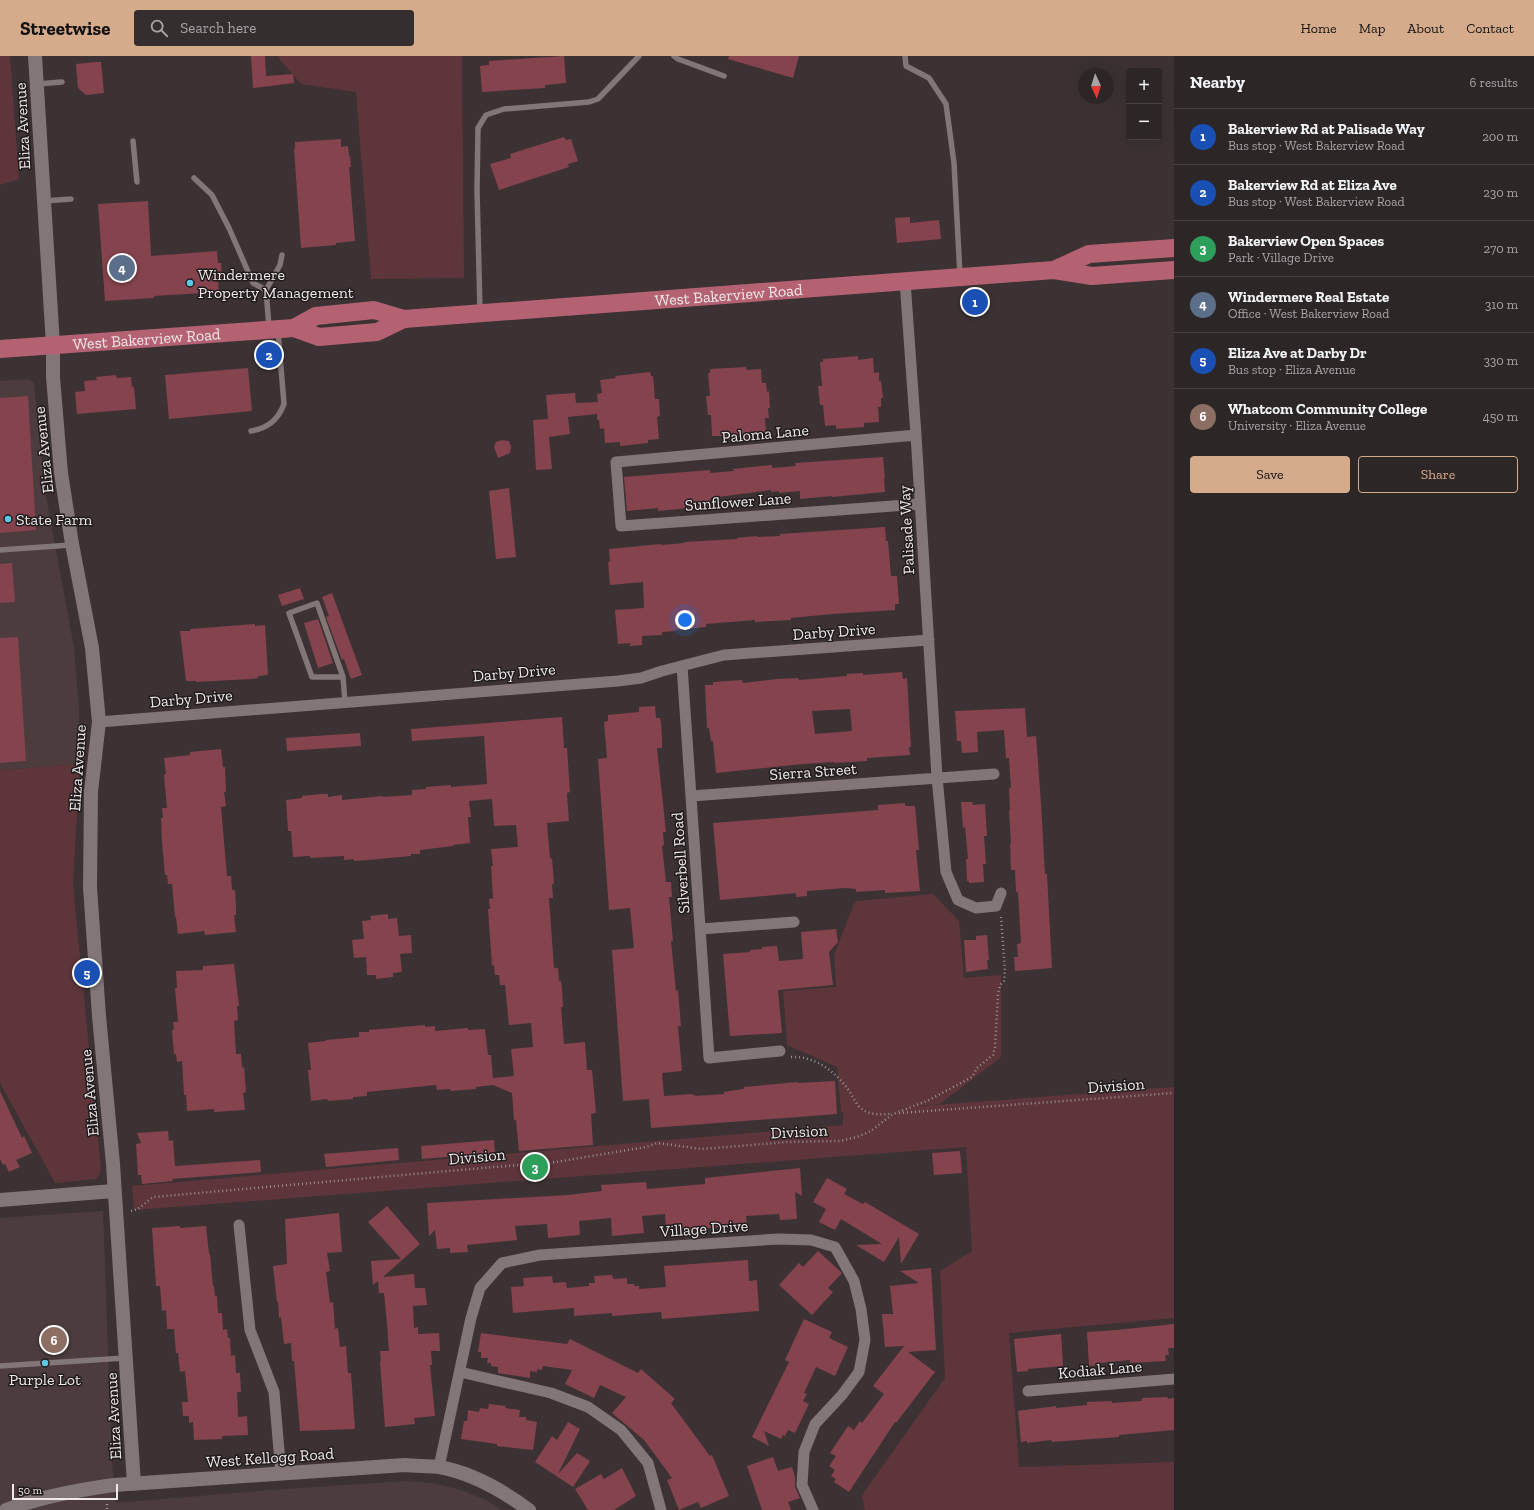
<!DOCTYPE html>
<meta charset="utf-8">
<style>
:root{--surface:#2d2626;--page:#352e2e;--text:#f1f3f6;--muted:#a7a5a7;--line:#484343;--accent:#d6ab8b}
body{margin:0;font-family:"Zilla Slab",serif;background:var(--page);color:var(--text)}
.controls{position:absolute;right:12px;top:12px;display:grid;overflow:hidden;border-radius:4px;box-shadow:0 4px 16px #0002}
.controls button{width:36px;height:36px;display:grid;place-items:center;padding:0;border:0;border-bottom:1px solid var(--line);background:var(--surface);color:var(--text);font:20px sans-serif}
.compass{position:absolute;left:1078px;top:12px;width:36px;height:36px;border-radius:50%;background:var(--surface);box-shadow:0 4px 16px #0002;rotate:176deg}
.scale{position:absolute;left:12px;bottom:10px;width:106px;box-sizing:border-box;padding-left:4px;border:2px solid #efe8e9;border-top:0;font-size:11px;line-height:14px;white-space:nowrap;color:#efe8e9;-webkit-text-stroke:3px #201b1c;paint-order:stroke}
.you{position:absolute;left:685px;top:564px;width:14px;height:14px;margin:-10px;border:3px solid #fff;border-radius:50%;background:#1a73e8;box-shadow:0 0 0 6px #1a73e833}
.badge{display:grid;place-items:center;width:26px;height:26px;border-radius:50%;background:var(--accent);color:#fff;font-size:13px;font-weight:700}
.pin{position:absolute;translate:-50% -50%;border:2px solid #fff;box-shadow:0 1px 4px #0006}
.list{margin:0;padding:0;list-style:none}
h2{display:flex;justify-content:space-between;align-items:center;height:52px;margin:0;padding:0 16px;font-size:17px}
h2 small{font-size:13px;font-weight:400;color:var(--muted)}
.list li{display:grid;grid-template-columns:26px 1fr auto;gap:12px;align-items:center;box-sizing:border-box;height:56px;padding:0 16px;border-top:1px solid var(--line)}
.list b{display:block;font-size:15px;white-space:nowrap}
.list p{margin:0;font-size:13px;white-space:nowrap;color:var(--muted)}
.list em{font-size:13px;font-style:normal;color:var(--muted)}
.actions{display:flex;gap:8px;padding:12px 16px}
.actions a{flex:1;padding:9px 0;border:1px solid var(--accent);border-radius:4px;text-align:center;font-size:14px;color:var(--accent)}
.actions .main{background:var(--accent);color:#111}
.icon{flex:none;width:22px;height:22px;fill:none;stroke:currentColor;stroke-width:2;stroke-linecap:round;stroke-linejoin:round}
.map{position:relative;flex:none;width:1174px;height:1454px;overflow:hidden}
header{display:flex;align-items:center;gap:24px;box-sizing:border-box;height:56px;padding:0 20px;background:var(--accent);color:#111}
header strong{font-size:19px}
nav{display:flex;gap:22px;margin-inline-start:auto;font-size:14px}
.search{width:280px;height:36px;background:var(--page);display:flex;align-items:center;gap:10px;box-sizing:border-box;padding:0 14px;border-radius:4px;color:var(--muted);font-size:15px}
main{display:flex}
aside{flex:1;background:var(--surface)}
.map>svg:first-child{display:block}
</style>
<header>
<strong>Streetwise</strong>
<div class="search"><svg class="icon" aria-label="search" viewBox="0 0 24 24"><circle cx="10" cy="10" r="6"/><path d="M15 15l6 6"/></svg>Search here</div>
<nav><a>Home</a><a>Map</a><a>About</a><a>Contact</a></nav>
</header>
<main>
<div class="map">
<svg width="1174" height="1454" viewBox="0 0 1174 1454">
<rect width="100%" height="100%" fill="#3c3233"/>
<path fill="#4c3c3d" d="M27 323 34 327 45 435 74 591 79 653 80 708 0 714V325Z
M103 1155 112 1406 116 1447 271 1434 406 1425 433 1427 461 1434 486 1444 503 1454H0V1162Z"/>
<path fill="#5d353a" d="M0 0H10L19 123 0 129Z
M277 0H462L464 222 371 223 356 36 301 28Z
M80 708 73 828 101 1114 97 1123 55 1127 0 1027V714Z
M933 838 959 865 964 922 1001 919V1001L940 1048 894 1052 1174 1031V1262L1009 1277 1019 1411 1174 1406V1454H865L862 1439 945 1322 940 1215 972 1195 966 1091 134 1154 132 1130 843 1069V1056H841L837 1011 787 989 783 935 836 931 834 899 855 845Z"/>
<path fill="#85434d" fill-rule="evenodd" d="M251 0H265L266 20 293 18 294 27 253 32Z
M564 0 566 27 545 29V32L482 36 480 10 489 9V5Z
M729 0H799L793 22 728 3Z
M96 6H101L104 37 86 39 78 32 76 8Z
M564 81 566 84 571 83 578 105 568 108 569 111 499 134 490 108 511 102 510 98Z
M341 83V91L348 90 349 100H350L351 111H349L355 185 336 187V189L301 192 294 93H295V86Z
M148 145 151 200 217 195 218 207H221L222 223H218L219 236 154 240V242L105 245 98 148Z
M910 161V167L939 164 941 183 897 187 895 162Z
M858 300V304L873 302 874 317 879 316V325H881L883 342H881V351H878L879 366 864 367V371L836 373V369L825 370 823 349H820L818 330H822L820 306H823V303Z
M746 311 747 314 761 313 762 327H766L767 336 769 335 770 352H768L769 362H765L766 376 751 377 752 381 724 384 723 380H712L711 359H708L706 340H710L708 317H710V313Z
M248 312 252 355 169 363 165 319Z
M650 316 651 320H653L655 343H659L660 360 657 361 659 383 648 384V387L620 390V386L605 387 604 372 600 373 599 364H597V358L568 361 570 378 549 381 552 413 536 414 533 364 548 363 546 339 575 337 576 347 598 346 597 338 602 337 600 324 616 322 615 320Z
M116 319 117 322 131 321 132 331H134L136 353 77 358 75 336 85 335 84 325 97 324 96 321Z
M28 340 36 474 0 477V342Z
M502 384 509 385 511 391 510 397 498 402 494 391 496 386Z
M883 401 885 422H884L885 436 832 441V440L800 443V435L779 437V435L771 436V434L710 442 711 450 658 455V452L627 455 624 421 710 414V417L734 415 733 413 772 409V412L796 410 795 407Z
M509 432 516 501 496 503 489 435Z
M885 471 886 485H888L891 520H897L899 548H895V554L832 558 791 562V564L755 566V564L706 568V571L675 574V575L662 576V579L642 580V589L630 590V587L618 588 615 554 644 552 643 526 610 529 608 506H610L609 493 661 488V489L684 487V486L737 483V482L757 480V481L780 480V478Z
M12 507 15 546 0 547V508Z
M300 532 304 543 282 550 278 539Z
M332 537 362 619 351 623 344 603 342 604 326 561 329 560 322 541Z
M318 563 333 607 318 612 304 567Z
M255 568V570L265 569 268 619 258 620V622L251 623 196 626V625H186L180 575H190V573Z
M18 581 26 705 0 707V582Z
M902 616 903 623 907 622 911 691H909L910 699 867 702V705L834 707V706L803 708 716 717 713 685H711L709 672H707L705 629H713V626L742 624 743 627 777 623 798 622 799 624 847 620V618L863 617V619ZM850 653 852 675 815 678 812 655Z
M655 650 656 662H660L661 666 662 683V692H657L666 776H663L664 789 662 790 666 826H671L672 841H669L673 885H671L676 935 678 934 681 970H678L682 1015 662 1017 664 1040 691 1038 695 1039V1040L724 1038V1036L730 1035 744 1033V1031L798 1026V1027L835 1025 837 1058 651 1072 649 1043 623 1045 612 894 634 892 630 852 609 854 598 703 607 702 604 666 608 665V659L639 656V651Z
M1025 652 1027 681 1036 680 1041 747 1045 818H1047L1052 912 1015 915 1014 901H1018L1017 888 1021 887 1018 836H1016L1015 814H1011L1010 788H1011L1009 754H1010L1009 732H1011L1009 702H1006L1004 674 977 676 978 696 962 697 961 685H957L955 655Z
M562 661 564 692H567L570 736 567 737 569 765 547 767 550 803 552 802 554 828H552L553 842H549L554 912H558L559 925H561L562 933 563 951H561L564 988 585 986 587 1014H592L596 1057 591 1058 593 1089 519 1095 516 1064H514L512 1037 493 1029 476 1031V1033L451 1035 450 1033 437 1034 436 1029 367 1036V1040L353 1041V1043L328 1045 327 1043 311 1045 308 1014H311L308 987 326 985V984L359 981V976H369V974L425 969V971L435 970V975L468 972V974L485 973 488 999H491L493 1022 514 1020 511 993 533 991 531 967 509 969 505 929H500L499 919H495L494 909 492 910 488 853H490L489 843 493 842 491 810H493L491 793 518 791 516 769 494 770 492 743 469 745 471 761H468L470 787 453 789V790L420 794V798H411V800L379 803 354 805V803L344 804V800L310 802V800L293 801 291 775H288L286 744 302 742V740L321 738H328V741L342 739V744L383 740V741L412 739V734L426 733V731L451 729V731L487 728 484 680 412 685 411 673Z
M360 677 361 690 287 695 286 682Z
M221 693 223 711H225L226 736H224L226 750 221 751 227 820H231L232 834H235L236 852V859H234L236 876 205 879 204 875 178 878 176 861H175L172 828H168L167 819H165L162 786 161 762H163L162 752H167L164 719 166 718 164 702 190 699V696Z
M961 746H972L973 749 985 748 987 780H984L986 808H983L984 826 969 827V825H967L966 803H968L966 781 965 771 963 772Z
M905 747V750H915L919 794H916L920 835 885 837V834L856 836V833L845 832 807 835V840L796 841V837L720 844 713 767 878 754V749Z
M388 858V863L397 862 399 880 411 879 412 897 400 898 402 916 393 917V921L376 923V919H367L366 901 354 902 352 884 364 883 362 865 371 864 370 860Z
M836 873 838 886 829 896 833 929 778 934 782 977 730 980 723 898 750 896V894L762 893V891L777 890 779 905 803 903 801 876Z
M987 879 989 904H987L988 913 966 916 964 884H976V880Z
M234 908 239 950H237L238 964 234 965 236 998H241L242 1012 244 1011 246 1036 243 1037 245 1054 214 1056V1053L187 1055 186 1039H184L182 1005 177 1006 176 998H174L172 974H174L173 966H178L175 932H177L176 915 203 914V910Z
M0 1035 22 1082 24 1080 32 1097 16 1104 20 1111 9 1116 5 1108 3 1109 0 1103Z
M168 1075 169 1085 173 1084 175 1110 260 1104 261 1116 172 1123 173 1125 142 1128 141 1119H138L136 1088 141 1087 137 1077Z
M494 1084 495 1097 422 1103 421 1090Z
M398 1092 399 1104 326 1111 324 1098Z
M960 1095 962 1117 934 1119 932 1097Z
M800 1112 802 1140 795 1136 797 1163 780 1164 779 1158 746 1160 747 1169 666 1175 665 1158 642 1160 644 1177 612 1180 611 1162 579 1165 580 1179 548 1182 547 1168 515 1170 517 1184 467 1189 468 1196 450 1197V1192L437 1193 435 1174 429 1180 427 1147 568 1139 602 1135 601 1129 646 1126 647 1133 705 1128V1122Z
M827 1122 847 1133 844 1138 863 1148 865 1146 919 1178 901 1208 899 1181 884 1206 856 1189 882 1188 841 1163 835 1174 819 1166 826 1153 813 1146Z
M387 1150 420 1188 383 1221 414 1218 415 1232H425L427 1249 413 1250 414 1272 418 1271V1278L439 1277 440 1295H431L432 1309H430L435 1360 414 1362 415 1368 385 1371 380 1306 381 1305 380 1295H389L387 1268 384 1237H379L378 1225 373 1229 371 1205 401 1203 368 1166Z
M339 1157 342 1196 327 1197 330 1215 326 1216 330 1247 333 1246 335 1273 338 1272 340 1291 346 1290 348 1317H351L355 1373 300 1375 294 1305H292L291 1287 284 1288 281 1261 279 1262 278 1245 277 1246 273 1210 287 1208 285 1163Z
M180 1170V1172L206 1170 209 1198H210L213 1230H214L215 1240H217L218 1257H222L223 1274 227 1273 228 1282H230L231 1300 235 1299 236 1317H240L241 1336H237L238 1361 247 1360 248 1379 222 1380V1383L194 1384 193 1366 189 1367V1360H183L182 1346H188L185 1315 180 1316 178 1297H176L174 1273H167L166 1254 162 1255 160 1230H156L152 1172Z
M818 1195 842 1217 828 1232 833 1236 812 1259 779 1229 799 1207 803 1211Z
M748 1204 749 1225 757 1224 759 1255 662 1263 661 1256 612 1260V1257L574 1260V1252L513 1257 511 1231 524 1230 523 1222 552 1220 553 1227 566 1226 567 1232 589 1230V1227H595L594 1220 612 1219 613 1223 627 1222V1228H634V1230H639V1233L666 1231 664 1210Z
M931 1212 936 1294 908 1296 935 1316 896 1367 895 1366 849 1436 834 1426 836 1423 831 1420 835 1414 829 1410 836 1400 830 1397 848 1370 854 1374 860 1365 862 1367 884 1338 873 1330 904 1290 885 1291 882 1258H893L890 1230 919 1227 900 1215Z
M804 1263 832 1276 829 1282 848 1291 835 1320 816 1311 804 1337 807 1338 803 1345 809 1348 795 1377 788 1374 785 1380 783 1379 781 1383 764 1375 769 1390 752 1381 789 1306 785 1304Z
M1174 1268V1292H1168L1169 1299H1165L1166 1305 1130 1307V1304L1100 1307V1309L1089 1310 1087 1276 1116 1274Z
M481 1277 567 1288 570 1283 638 1317 641 1313 675 1343 671 1347 710 1400 712 1399 729 1440 701 1452 698 1446 679 1454 667 1424 672 1422 644 1384 612 1357 626 1341 600 1329 594 1342 565 1328 572 1314 543 1310 542 1314 537 1313V1316L530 1315V1322L498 1317V1311L491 1310V1307H487L488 1302H481V1296H478Z
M1061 1278 1063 1310 1028 1313V1315L1017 1316 1014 1283Z
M1167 1341 1168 1343 1174 1342V1374L1119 1379V1381L1052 1386 1051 1384 1027 1387V1385L1021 1386 1018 1355 1056 1350V1352L1087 1349V1346L1112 1345V1347L1142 1345V1342Z
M489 1348 506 1350 505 1352 520 1354 519 1361H526V1364L537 1366 533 1394 497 1390V1388L461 1383 464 1365H467L468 1354 479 1356 480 1352 488 1353Z
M568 1366 580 1373 558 1418 577 1397 590 1405 573 1431 535 1406 552 1380 557 1384Z
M773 1401 778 1415 792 1411 795 1421V1431L800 1442 788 1446 791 1454H762L747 1410Z
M622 1412 636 1440 614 1454H588L575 1433 601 1418 604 1423Z"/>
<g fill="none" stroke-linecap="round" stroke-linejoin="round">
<path stroke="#989091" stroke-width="2.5" stroke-dasharray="1 3" stroke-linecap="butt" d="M791 1001C816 1000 836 1016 850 1036 853 1041 857 1050 862 1053 871 1060 882 1058 892 1058
M899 1057 1174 1037
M131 1155 138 1153 153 1141 494 1111 550 1107 646 1091 657 1087 702 1093 787 1086 840 1085 857 1081 871 1075 893 1058 927 1045 972 1021 977 1012 993 999 995 991 998 938 1000 929 1004 925 1005 915 1001 861
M107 1448V1454"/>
<path stroke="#827677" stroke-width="5.5" d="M674 0 678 3 724 20
M905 0 906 10 929 22 946 48 954 107 960 219
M37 28 62 26
M133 85 137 126
M194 122 212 139 229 172 253 227 266 234
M44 145 71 143
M480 255 477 134 478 72 486 59 504 53 589 46 598 43 639 0
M269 271 266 234 280 209 282 199
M251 375C268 372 278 364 284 348L278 275
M0 494 71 489
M343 621H312L289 557 317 547 343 621 345 646
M0 1310 125 1302"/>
<path stroke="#827677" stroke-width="11" d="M905 225 916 379 937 721 946 816 958 844 976 852 996 850 1001 837
M916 379 616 406 621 470 920 448
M682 610 709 1002 780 995
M99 666 618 625 641 622 662 615 724 599 929 584
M691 740 994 718
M701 873 794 866
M239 1169 250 1274 274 1336 281 1418
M460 1316 551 1337 588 1351 621 1374 648 1407 661 1454
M1028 1335 1174 1323
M439 1411 471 1262 480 1232 502 1207 540 1199 778 1183 811 1184 835 1191 854 1225 861 1253 865 1284 859 1316 842 1339 815 1368 804 1396 802 1429 813 1454"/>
<path stroke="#827677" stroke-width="14" d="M35 0 53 289V321L61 417 72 488 92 592 99 666 91 736 90 831 99 960 113 1108 134 1428
M0 1144 114 1135
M6 1454C40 1441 77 1434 114 1429L405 1409C416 1410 428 1410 439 1411 473 1417 502 1434 529 1454"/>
<g stroke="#b46271" stroke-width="18">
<path d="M1054 214 1089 198 1174 192"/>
<path d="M294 272 319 281 377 276 404 263"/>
<path id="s1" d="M0 293 294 272 316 260 374 254 404 263 1054 214 1092 220 1174 214"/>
</g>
</g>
<g fill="#5dc7e8" stroke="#201b1c" stroke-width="1.5">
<circle cx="190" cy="227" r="4"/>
<circle cx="8" cy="463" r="4"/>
<circle cx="45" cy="1307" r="4"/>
</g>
<g text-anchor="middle" stroke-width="3" stroke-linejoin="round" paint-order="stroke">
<g font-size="16" fill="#efe8e9" stroke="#201b1c">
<text transform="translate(22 70) rotate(-93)" y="6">Eliza Avenue</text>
<text dy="6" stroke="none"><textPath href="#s1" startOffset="735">West Bakerview Road</textPath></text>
<text dy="6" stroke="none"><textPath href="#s1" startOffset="147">West Bakerview Road</textPath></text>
<text transform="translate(765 377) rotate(-5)" y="6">Paloma Lane</text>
<text transform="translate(43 394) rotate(-96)" y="6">Eliza Avenue</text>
<text transform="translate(738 445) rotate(-4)" y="6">Sunflower Lane</text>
<text transform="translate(906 474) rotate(-93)" y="6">Palisade Way</text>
<text transform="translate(834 575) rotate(-4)" y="6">Darby Drive</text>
<text transform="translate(514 616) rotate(-5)" y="6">Darby Drive</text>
<text transform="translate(191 642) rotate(-5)" y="6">Darby Drive</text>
<text transform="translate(77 712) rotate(-86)" y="6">Eliza Avenue</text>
<text transform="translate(813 715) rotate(-4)" y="6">Sierra Street</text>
<text transform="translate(680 807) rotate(-94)" y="6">Silverbell Road</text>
<text transform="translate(1116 1029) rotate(-4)" y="6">Division</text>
<text transform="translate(89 1037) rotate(-95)" y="6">Eliza Avenue</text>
<text transform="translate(799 1075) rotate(-3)" y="6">Division</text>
<text transform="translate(477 1100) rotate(-5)" y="6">Division</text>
<text transform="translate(704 1172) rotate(-4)" y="6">Village Drive</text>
<text transform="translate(1100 1313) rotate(-5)" y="6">Kodiak Lane</text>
<text transform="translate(113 1360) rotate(-93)" y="6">Eliza Avenue</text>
<text transform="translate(270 1401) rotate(-4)" y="6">West Kellogg Road</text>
</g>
<g font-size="16" fill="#efe8e9" stroke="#201b1c" text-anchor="start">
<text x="198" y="224">Windermere<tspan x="198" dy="18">Property Management</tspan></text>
<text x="16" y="469">State Farm</text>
<text x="45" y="1329" text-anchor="middle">Purple Lot</text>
</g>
</g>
</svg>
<div class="controls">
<button>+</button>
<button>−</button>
</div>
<svg class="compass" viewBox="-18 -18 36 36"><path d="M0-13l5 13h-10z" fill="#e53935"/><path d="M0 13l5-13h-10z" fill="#a7a5a7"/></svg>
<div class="scale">50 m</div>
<div class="you"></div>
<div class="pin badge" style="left:975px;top:246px;background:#1a4fb4">1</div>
<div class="pin badge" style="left:269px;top:299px;background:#1a4fb4">2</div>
<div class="pin badge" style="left:535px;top:1111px;background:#2e9e5b">3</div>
<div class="pin badge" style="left:122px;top:212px;background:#5c6f8a">4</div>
<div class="pin badge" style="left:87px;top:917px;background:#1a4fb4">5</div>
<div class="pin badge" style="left:54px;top:1284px;background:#8d6e63">6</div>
</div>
<aside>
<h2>Nearby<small>6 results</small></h2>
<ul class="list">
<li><span class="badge" style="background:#1a4fb4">1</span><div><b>Bakerview Rd at Palisade Way</b><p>Bus stop · West Bakerview Road</p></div><em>200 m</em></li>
<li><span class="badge" style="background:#1a4fb4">2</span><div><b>Bakerview Rd at Eliza Ave</b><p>Bus stop · West Bakerview Road</p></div><em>230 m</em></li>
<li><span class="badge" style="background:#2e9e5b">3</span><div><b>Bakerview Open Spaces</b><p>Park · Village Drive</p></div><em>270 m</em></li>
<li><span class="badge" style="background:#5c6f8a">4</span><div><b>Windermere Real Estate</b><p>Office · West Bakerview Road</p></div><em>310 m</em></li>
<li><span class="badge" style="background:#1a4fb4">5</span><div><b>Eliza Ave at Darby Dr</b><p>Bus stop · Eliza Avenue</p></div><em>330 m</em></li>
<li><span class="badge" style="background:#8d6e63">6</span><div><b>Whatcom Community College</b><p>University · Eliza Avenue</p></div><em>450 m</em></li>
</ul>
<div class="actions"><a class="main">Save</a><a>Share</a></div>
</aside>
</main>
